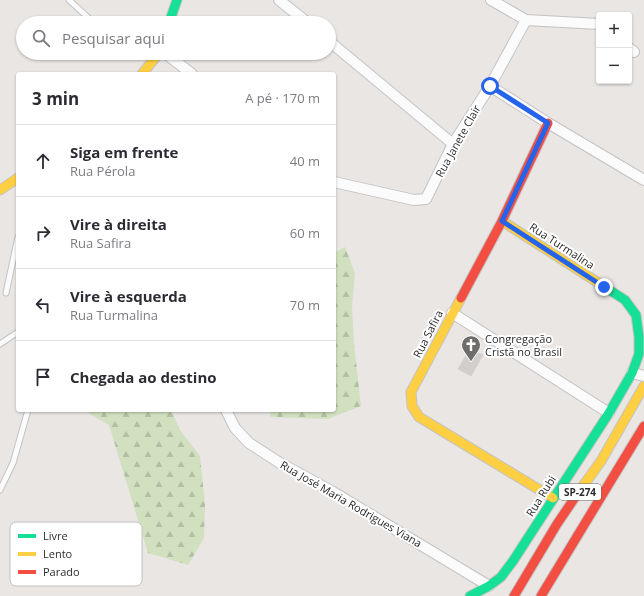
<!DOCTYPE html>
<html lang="pt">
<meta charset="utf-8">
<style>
:root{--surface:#fff;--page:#f2f2f3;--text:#2b2b33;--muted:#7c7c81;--line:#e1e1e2}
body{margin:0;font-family:"Open Sans",sans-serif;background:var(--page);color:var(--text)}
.controls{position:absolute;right:12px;top:12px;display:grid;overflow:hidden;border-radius:4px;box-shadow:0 1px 3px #0004}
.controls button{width:36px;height:36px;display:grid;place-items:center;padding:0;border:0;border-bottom:1px solid var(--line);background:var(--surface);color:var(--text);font:20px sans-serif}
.stop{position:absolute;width:12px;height:12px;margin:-9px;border:3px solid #2563eb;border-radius:50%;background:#fff}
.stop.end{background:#2563eb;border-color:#fff;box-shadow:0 1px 4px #0008}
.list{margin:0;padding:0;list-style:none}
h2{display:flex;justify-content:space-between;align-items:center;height:52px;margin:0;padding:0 16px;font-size:17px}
h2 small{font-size:13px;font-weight:400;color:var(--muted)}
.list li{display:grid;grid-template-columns:26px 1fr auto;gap:12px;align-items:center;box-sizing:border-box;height:72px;padding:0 16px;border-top:1px solid var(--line)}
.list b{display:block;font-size:15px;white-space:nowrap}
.list p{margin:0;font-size:13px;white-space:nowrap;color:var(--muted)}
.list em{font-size:13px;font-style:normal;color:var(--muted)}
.icon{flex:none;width:22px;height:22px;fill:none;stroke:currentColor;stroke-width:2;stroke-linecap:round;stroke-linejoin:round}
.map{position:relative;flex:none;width:644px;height:596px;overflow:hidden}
.search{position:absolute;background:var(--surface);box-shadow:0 1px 3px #0004;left:16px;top:16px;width:320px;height:44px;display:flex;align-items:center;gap:10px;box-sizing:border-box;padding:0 14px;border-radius:22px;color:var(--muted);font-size:15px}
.panel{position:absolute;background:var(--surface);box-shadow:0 1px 3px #0004;left:16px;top:72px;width:320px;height:340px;border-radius:4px}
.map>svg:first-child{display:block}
</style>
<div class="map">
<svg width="644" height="596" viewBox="0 0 644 596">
<defs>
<pattern id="forest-firs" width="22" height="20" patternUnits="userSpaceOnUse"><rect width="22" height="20" fill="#d1e0bf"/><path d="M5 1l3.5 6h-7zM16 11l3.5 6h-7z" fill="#b4c0a4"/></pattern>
</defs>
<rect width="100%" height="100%" fill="#e9e6e3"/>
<path fill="url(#forest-firs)" d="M345 247 355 273 352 306 354 344 361 406 328 419 270 417 271 410H334V253Z
M83 410H171L180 430 200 456 205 505 204 538 188 565 148 553 109 425Z"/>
<path fill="#d1cecc" stroke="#d4d1cf" d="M471 347 478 353 483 355 471 376 458 369Z"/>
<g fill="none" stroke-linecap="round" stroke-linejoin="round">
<defs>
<path id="lane" d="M69 0 94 23
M6 293 18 237
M0 344 18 332
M0 490 13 463 28 410"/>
<path id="street" d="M279 0 308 23
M491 0 526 20 599 24
M329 41 453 144
M629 48 634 52
M165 53 192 74
M490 86 548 123 644 180
M334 182 414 200 426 199 453 144 490 86 526 20
M452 313 609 413
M632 373 644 376
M226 410 235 428 249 443 280 463 333 492 489 586"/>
<path id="fast" d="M169 23 177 0
M470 596 489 586 501 577 513 561 609 413 632 373 639 354V337L636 315 625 300 608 289"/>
<path id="slow" d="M142 74 159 53
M0 190 18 178
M502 221 608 289
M461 298 411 392 412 406 419 417 553 498
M578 493 601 461 644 386"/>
<path id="jam" d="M461 298 502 221 548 123
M514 596 557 524 578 493
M541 596 644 426"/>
</defs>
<use href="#lane" stroke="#c4c3c3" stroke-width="7"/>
<use href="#street" stroke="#c4c3c3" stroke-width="12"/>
<use href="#fast" stroke="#c4c3c3" stroke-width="11"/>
<use href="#slow" stroke="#c4c3c3" stroke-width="11"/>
<use href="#jam" stroke="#c4c3c3" stroke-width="11"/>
<use href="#lane" stroke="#fcfbfb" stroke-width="5"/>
<use href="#street" stroke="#fcfbfb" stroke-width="10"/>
<use href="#fast" stroke="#16e098" stroke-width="9"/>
<use href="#slow" stroke="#ffcf43" stroke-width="9"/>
<use href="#jam" stroke="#f24e42" stroke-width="9"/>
</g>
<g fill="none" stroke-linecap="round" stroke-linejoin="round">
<path stroke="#2563eb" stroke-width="5" d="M490 86 548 123 502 221 604 287"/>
</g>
<defs>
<symbol id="church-pin" viewBox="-11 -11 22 30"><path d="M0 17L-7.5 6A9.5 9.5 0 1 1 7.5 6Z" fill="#6e6d6c" stroke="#fff"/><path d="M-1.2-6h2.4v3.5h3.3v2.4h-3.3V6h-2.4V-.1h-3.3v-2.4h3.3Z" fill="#fff"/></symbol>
</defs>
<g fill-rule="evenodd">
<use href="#church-pin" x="460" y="334" width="22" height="30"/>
</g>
<g text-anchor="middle" stroke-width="4" stroke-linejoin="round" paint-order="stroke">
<rect fill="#fff" stroke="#6b6b6b" stroke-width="1" x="559" y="484" width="42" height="16" rx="3"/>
<g font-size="10" font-weight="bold" fill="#2c2c2c">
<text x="580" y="496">SP-274</text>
</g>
<g font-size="11" fill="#2c2c2c" stroke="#fff">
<text transform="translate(458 141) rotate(-61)" y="4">Rua Janete Clair</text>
<text transform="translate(562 246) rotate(33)" y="4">Rua Turmalina</text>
<text transform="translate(428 334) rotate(-63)" y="4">Rua Safira</text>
<text transform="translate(541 496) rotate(-58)" y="4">Rua Rubi</text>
<text transform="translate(351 504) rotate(30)" y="4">Rua José Maria Rodrigues Viana</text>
</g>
<g font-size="11" fill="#2c2c2c" stroke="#fff" text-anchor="start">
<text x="485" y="343">Congregação<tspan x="485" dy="13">Cristã no Brasil</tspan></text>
</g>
</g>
<rect x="10" y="522" width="132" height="64" rx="6" fill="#fff" stroke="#c0c0c0" stroke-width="1"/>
<rect x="18" y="534" width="18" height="4" fill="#16e098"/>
<rect x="18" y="552" width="18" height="4" fill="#ffcf43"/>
<rect x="18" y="570" width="18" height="4" fill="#f24e42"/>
<g font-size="11" fill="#2c2c2c">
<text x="43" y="540">Livre</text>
<text x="43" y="558">Lento</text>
<text x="43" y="576">Parado</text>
</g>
</svg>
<div class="controls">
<button>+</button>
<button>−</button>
</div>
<div class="stop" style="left:490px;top:86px"></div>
<div class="stop end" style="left:604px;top:287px"></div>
<div class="search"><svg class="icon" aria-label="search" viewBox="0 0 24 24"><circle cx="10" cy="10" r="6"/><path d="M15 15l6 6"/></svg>Pesquisar aqui</div>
<section class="panel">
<h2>3 min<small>A pé · 170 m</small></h2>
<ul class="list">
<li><svg class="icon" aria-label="ahead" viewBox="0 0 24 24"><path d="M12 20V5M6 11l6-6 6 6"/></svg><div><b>Siga em frente</b><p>Rua Pérola</p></div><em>40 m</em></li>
<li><svg class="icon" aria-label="right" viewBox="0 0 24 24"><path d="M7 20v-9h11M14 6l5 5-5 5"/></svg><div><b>Vire à direita</b><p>Rua Safira</p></div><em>60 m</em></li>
<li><svg class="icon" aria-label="left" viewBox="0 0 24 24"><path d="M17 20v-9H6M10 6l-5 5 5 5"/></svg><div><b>Vire à esquerda</b><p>Rua Turmalina</p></div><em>70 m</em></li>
<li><svg class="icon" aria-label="arrive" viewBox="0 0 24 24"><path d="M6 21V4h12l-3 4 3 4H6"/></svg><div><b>Chegada ao destino</b></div></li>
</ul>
</section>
</div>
